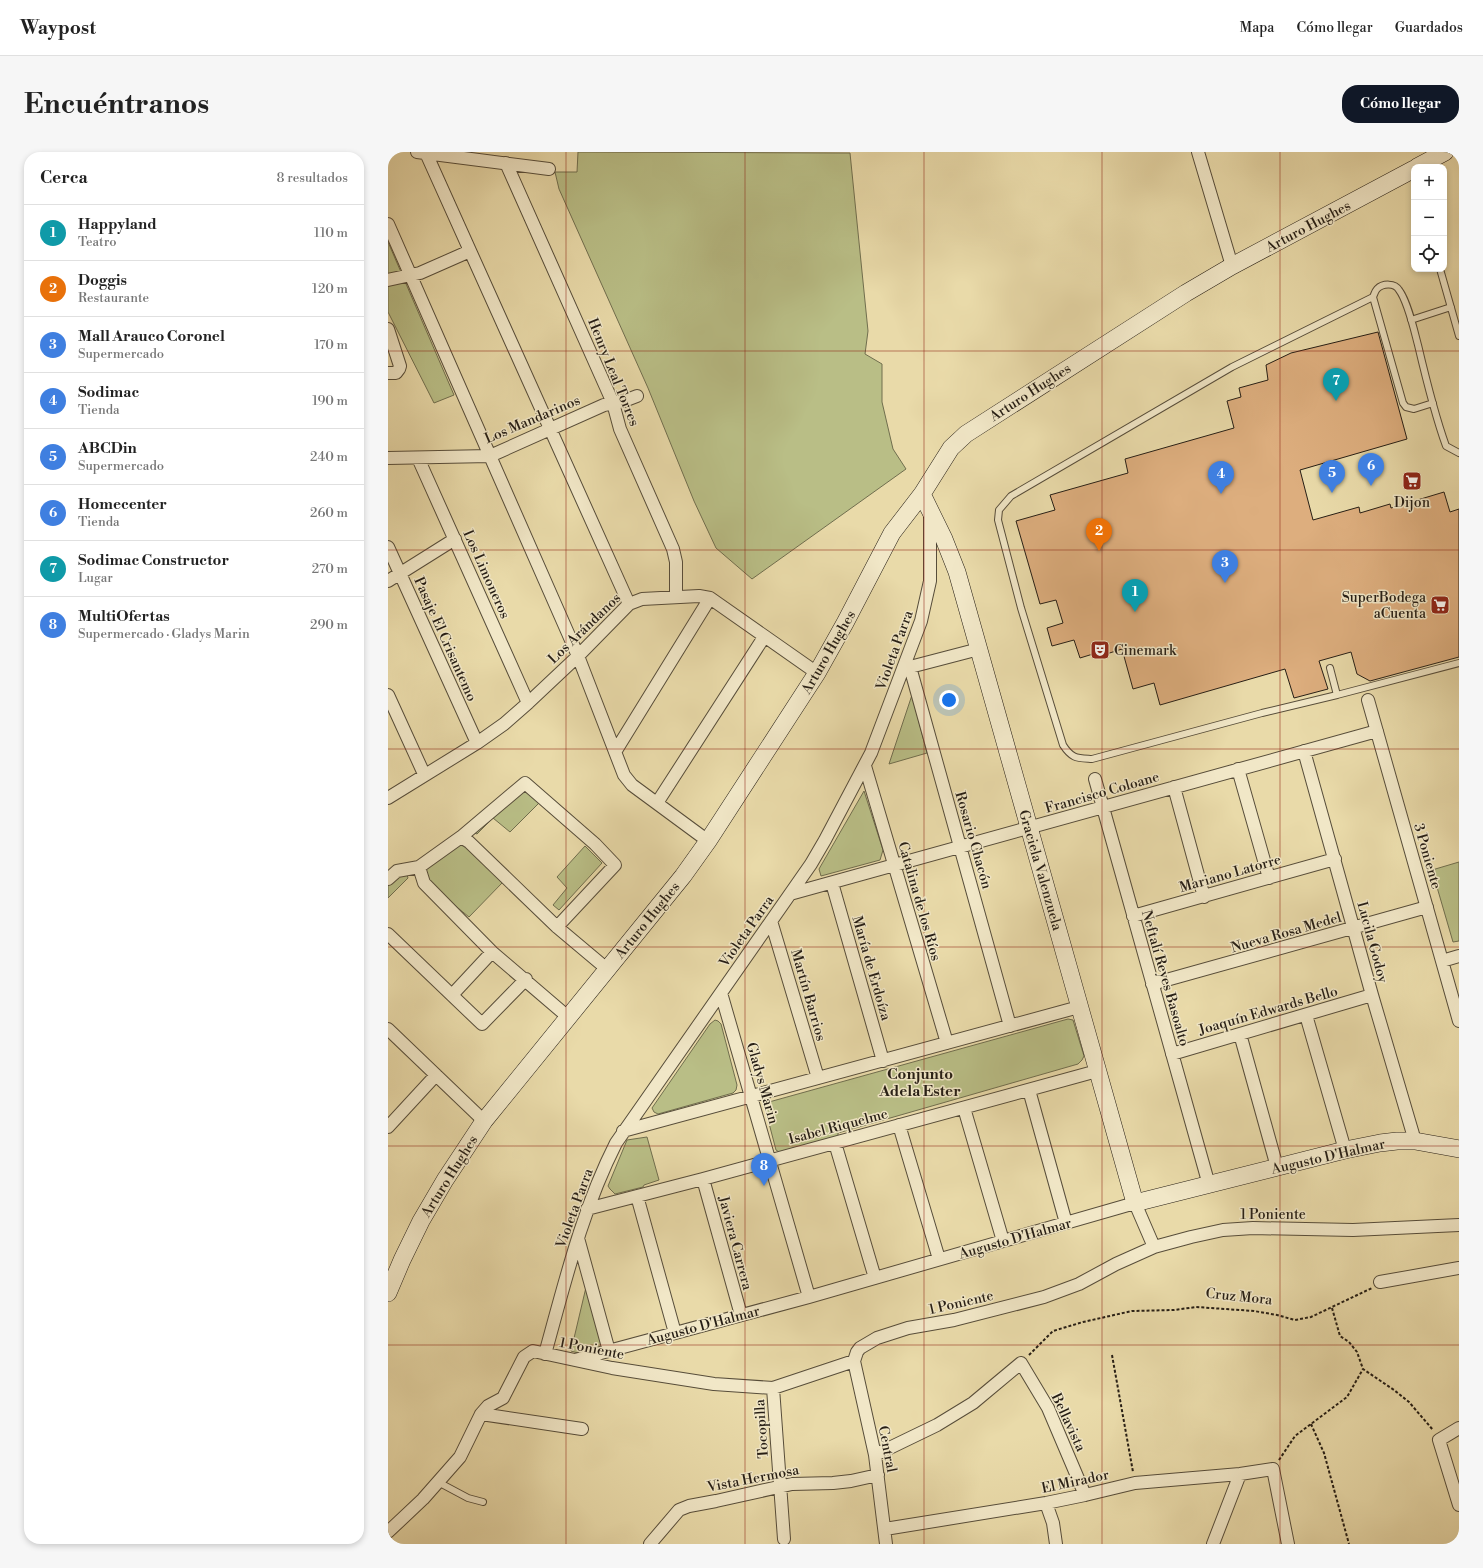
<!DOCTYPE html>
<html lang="es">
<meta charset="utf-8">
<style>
:root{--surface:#fff;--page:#f6f6f6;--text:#222;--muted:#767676;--line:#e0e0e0;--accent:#111827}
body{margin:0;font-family:"Libre Bodoni",serif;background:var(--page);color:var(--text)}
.controls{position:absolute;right:12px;top:12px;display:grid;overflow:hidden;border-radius:8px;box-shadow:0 2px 6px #0003}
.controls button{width:36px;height:36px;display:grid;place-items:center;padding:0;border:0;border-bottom:1px solid var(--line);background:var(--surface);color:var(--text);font:20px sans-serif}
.you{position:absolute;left:561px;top:548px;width:14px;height:14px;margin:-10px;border:3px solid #fff;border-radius:50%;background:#1a73e8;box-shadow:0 0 0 6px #1a73e833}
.badge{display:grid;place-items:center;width:26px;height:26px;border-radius:50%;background:var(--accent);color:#fff;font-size:13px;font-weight:700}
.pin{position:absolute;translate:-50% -33px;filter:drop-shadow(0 1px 2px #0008)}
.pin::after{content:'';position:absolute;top:21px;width:14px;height:12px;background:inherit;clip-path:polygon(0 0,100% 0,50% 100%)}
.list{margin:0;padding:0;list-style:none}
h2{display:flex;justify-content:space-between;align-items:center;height:52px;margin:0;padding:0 16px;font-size:17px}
h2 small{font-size:13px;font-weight:400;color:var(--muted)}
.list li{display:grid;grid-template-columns:26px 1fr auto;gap:12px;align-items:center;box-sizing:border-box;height:56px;padding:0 16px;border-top:1px solid var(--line)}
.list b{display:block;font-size:15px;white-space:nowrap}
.list p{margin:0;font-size:13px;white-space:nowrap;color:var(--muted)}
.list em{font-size:13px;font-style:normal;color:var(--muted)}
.icon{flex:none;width:22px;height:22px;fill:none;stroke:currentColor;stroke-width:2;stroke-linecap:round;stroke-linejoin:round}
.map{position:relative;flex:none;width:1071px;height:1392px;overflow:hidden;border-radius:16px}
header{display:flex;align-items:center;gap:24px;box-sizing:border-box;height:56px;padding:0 20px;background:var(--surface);border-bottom:1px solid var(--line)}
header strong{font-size:19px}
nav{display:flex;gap:22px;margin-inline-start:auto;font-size:14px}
.intro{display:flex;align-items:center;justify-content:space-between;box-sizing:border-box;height:96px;padding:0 24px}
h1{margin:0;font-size:28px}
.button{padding:10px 18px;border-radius:16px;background:var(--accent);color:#fff;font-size:14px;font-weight:700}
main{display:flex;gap:24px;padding:0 24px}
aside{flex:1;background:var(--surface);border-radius:16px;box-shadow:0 2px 6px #0003}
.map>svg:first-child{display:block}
</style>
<header>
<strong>Waypost</strong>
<nav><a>Mapa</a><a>Cómo llegar</a><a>Guardados</a></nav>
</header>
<div class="intro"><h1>Encuéntranos</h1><a class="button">Cómo llegar</a></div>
<main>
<aside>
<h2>Cerca<small>8 resultados</small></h2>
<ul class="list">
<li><span class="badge" style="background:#0f9aa8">1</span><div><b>Happyland</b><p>Teatro</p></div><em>110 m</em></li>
<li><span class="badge" style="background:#e8710a">2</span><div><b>Doggis</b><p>Restaurante</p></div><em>120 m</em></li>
<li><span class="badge" style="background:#3f7fe0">3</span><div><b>Mall Arauco Coronel</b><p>Supermercado</p></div><em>170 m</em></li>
<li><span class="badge" style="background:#3f7fe0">4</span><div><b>Sodimac</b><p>Tienda</p></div><em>190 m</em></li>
<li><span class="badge" style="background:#3f7fe0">5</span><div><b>ABCDin</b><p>Supermercado</p></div><em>240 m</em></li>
<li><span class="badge" style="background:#3f7fe0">6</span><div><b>Homecenter</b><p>Tienda</p></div><em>260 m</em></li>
<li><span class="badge" style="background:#0f9aa8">7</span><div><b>Sodimac Constructor</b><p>Lugar</p></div><em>270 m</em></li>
<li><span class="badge" style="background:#3f7fe0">8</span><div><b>MultiOfertas</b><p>Supermercado · Gladys Marin</p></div><em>290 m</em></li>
</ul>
</aside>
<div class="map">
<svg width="1071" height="1392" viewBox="0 0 1071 1392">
<rect width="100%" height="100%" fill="#e9daa9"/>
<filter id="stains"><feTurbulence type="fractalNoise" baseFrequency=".005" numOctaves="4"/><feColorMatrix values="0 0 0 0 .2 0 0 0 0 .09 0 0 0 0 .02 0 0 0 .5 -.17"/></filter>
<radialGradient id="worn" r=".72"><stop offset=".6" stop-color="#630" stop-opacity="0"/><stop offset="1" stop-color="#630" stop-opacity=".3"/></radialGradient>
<path fill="#b9be86" stroke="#706e4e" d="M190 0 462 1 480 179 477 202 494 212V250L505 297 518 317 364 427 328 396 306 349 260 236 171 37 167 20H189Z
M0 90 66 243 46 251 0 160Z
M524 543 539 601 501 612Z
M136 634 152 650 122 680 105 666 89 682 77 677Z
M476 639 495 698 492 708 433 724 431 717Z
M69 691 77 694 114 731 81 765 38 730 37 712Z
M197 694 214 711 171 758 165 753 179 736 169 725Z
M1071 710V789L1065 790 1044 718Z
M18 720 20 726 0 746V723Z
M680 867 685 868 696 904 694 908 690 912 450 981V986L396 1003 388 998 377 956 381 950Z
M327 868 330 869 333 872 349 933 348 938 345 941 270 962 266 960 264 956 322 872Z
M259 985 271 1028 256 1033 255 1035 227 1042 222 1037 220 1034 239 988Z
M199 1131 215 1197 190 1201 183 1199Z"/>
<path fill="#ddae7e" stroke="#261e15" d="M990 180 1019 287 912 318 925 368 971 355 972 361 1002 352 1003 356 1056 340 1062 360 1071 357V505L982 529 969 522 963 500 931 509 940 537 906 546 897 517 772 553 766 531 745 537 734 497 706 506 705 502 692 506 686 488 664 494 659 476 675 471 668 448 652 452 628 369 667 358 662 343 740 321 737 307 846 276 839 249 853 245 851 236 880 228 878 213 903 201Z"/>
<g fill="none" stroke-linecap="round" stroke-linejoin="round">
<defs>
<path id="lane" d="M1052 117 1071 184
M985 145 1015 251 1018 255 1026 257 1045 251
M1023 168 1063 155
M942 516 949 543 1071 511
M949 543 874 561 704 607C689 606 684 607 675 593L633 456 610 368 611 358 623 344 844 215 985 145C986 143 987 139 989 137 995 131 1007 131 1011 138 1020 150 1026 178 1030 193 1038 227 1046 261 1058 294L1071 301
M50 1330 80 1346 95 1350"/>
<path id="street" d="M29 0 161 17
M810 0 844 114
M38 1 241 452
M118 11 225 251 232 277 285 397 288 410V445
M0 72 190 504 236 623 244 633 320 689
M0 128 32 121 82 99
M0 177 12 214 11 217 8 221H0
M0 306 102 304 216 253 236 249 249 244
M30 306 140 551
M0 395 89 591
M0 429 67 387
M517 514 522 515 622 874
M522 515 591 497
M0 543 36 622
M980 548 1071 869
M916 599 984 843 1027 989
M227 600 322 446
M477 614 559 891
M850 617 881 726
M707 627 821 1033
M786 635 816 745
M0 646 89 591 116 572 140 551 190 504 241 452 254 447 311 444 322 446 429 521
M269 651 376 485
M73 685 137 631 207 692 227 713 169 775
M0 727 9 719 31 715
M444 731 495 909
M402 742 989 579
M745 764 947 707
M383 769 430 926
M0 782 94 872 138 827
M1054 809 1071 804
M764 832 1039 755
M333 841 421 1145
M64 843 104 800
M918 863 957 998
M180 865 104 800 36 731 31 715 73 685 81 690 169 775 219 817
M0 877 96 969
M852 882 889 1015
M784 902 984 843
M641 938 678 1071
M576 956 615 1089
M511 973 551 1107
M0 975 48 923
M235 979 691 855
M447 991 487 1126
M315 1027 353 1163
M249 1044 287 1181
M199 1057 315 1027 709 919
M190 1086 221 1199
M992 1130 1071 1116
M157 1202C177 1130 194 1058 228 991L423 712 437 688 483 601 533 469 542 429V362
M187 1208 421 1145 747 1051 766 1095
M385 1236 396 1387
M93 1262 194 1277
M1071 1276 1051 1288 1071 1353
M487 1303 549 1273 585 1251 633 1211 660 1256 697 1343
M658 1351 665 1371 668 1392
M497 1377 658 1351 697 1343 747 1331 852 1322 885 1317 900 1392
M0 1380 35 1347 72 1305 93 1262 100 1254 115 1246 136 1205 145 1199 224 1216 326 1232 385 1236 466 1209
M262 1392 291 1358 301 1354 328 1349 404 1332 445 1331 463 1329 490 1323
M498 1392 487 1303 466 1209 469 1200 472 1196 489 1186 520 1176 566 1168 656 1145 691 1132 728 1112 766 1095 803 1085 835 1078 865 1076 965 1078 1071 1073
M825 1392 852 1322"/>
<path id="secondary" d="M1029 15 1057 0
M534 342 556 387 569 420 747 1051 957 998 992 991 1009 989H1027L1071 997
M0 1141 14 1108 33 1069 57 1028 96 969 295 724 320 689 429 521 457 471 504 381 534 342 563 296 578 282 798 141 844 114 1026 17"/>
</defs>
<use href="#lane" stroke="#574d3a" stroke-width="8"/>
<use href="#street" stroke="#574d3a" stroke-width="14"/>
<use href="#secondary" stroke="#261e15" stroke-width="18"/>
<path stroke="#261e15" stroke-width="2" stroke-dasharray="3 2" stroke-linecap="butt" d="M944 1156 952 1184 961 1190 969 1200 975 1217 1006 1238 1021 1250 1045 1278
M641 1203 665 1179 695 1170 744 1159 786 1158 808 1155 866 1159 889 1163 907 1168 923 1165 984 1136
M724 1203 745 1320
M923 1272 936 1301 961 1392
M891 1308 907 1284 959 1245 975 1217"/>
<use href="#lane" stroke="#f1e7c7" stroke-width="6"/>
<use href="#street" stroke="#f1e7c7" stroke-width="12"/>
<use href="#secondary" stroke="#f1e7c7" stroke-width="17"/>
</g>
<path fill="none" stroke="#8f2418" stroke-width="1" stroke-opacity="0.55" d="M178 0V1392M357 0V1392M536 0V1392M714 0V1392M892 0V1392M0 199H1071M0 398H1071M0 597H1071M0 795H1071M0 994H1071M0 1193H1071"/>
<defs>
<symbol id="supermarket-square" viewBox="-11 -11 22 22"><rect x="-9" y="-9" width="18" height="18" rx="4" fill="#8f2418" stroke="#f1e7c7"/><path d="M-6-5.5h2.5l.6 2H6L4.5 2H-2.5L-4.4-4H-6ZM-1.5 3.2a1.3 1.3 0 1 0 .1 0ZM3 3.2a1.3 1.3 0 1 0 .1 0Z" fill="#fff"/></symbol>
<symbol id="theatre-square" viewBox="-11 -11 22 22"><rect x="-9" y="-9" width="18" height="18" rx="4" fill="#8f2418" stroke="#f1e7c7"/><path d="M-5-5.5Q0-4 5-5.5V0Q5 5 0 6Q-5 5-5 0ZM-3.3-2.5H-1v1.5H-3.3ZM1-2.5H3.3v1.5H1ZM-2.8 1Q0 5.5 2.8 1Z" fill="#fff"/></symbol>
</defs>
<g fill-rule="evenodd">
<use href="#supermarket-square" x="1013" y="318" width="22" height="22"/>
<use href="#supermarket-square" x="1041" y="442" width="22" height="22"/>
<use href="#theatre-square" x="701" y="487" width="22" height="22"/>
</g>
<g text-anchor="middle" stroke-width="3" stroke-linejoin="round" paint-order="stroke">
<g font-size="14" fill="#261e15" stroke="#f1e7c7">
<text transform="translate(920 74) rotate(-28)" y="5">Arturo Hughes</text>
<text transform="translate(226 220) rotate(68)" y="5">Henry Leal Torres</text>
<text transform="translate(642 240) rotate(-33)" y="5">Arturo Hughes</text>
<text transform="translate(144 267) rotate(-23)" y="5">Los Mandarinos</text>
<text transform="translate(99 422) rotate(66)" y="5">Los Limoneros</text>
<text transform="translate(196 476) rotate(-44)" y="5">Los Arándanos</text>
<text transform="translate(58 487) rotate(66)" y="5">Pasaje El Crisantemo</text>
<text transform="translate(506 498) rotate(-70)" y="5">Violeta Parra</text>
<text transform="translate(440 500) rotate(-60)" y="5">Arturo Hughes</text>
<text transform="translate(714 640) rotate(-16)" y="5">Francisco Coloane</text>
<text transform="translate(586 688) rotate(74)" y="5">Rosario Chacón</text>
<text transform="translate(1040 704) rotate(74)" y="5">3 Poniente</text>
<text transform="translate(653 718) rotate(74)" y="5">Graciela Valenzuela</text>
<text transform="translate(842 721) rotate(-16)" y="5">Mariano Latorre</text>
<text transform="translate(532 749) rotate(74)" y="5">Catalina de los Ríos</text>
<text transform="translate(259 768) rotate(-51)" y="5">Arturo Hughes</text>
<text transform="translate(358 779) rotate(-55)" y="5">Violeta Parra</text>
<text transform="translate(898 780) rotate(-16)" y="5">Nueva Rosa Medel</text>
<text transform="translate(985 790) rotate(75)" y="5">Lucila Godoy</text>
<text transform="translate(484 816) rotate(74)" y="5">María de Erdoíza</text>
<text transform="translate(778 826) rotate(74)" y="5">Neftalí Reyes Basoalto</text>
<text transform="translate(421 843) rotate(74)" y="5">Martín Barrios</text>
<text transform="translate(880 858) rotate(-16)" y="5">Joaquín Edwards Bello</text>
<text transform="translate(375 931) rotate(74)" y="5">Gladys Marin</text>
<text transform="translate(450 974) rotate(-15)" y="5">Isabel Riquelme</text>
<text transform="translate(940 1004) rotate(-13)" y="5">Augusto D'Halmar</text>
<text transform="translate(61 1024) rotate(-58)" y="5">Arturo Hughes</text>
<text transform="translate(186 1056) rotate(-70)" y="5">Violeta Parra</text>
<text x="885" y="1067">1 Poniente</text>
<text transform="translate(627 1086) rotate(-16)" y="5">Augusto D'Halmar</text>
<text transform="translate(348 1091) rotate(75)" y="5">Javiera Carrera</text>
<text transform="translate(851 1144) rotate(6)" y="5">Cruz Mora</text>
<text transform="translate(573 1150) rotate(-13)" y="5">1 Poniente</text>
<text transform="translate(315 1173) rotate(-15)" y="5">Augusto D'Halmar</text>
<text transform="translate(204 1196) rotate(11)" y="5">1 Poniente</text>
<text transform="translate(681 1270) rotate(65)" y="5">Bellavista</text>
<text transform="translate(373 1277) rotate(-94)" y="5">Tocopilla</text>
<text transform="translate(500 1297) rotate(79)" y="5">Central</text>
<text transform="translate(365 1326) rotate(-11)" y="5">Vista Hermosa</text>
<text transform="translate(687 1329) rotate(-12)" y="5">El Mirador</text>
</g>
<g font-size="14" fill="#261e15" stroke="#f1e7c7">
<text x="1024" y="355">Dijon</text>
<text x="1038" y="450" text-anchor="end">SuperBodega<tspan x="1038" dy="16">aCuenta</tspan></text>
<text x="726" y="503" text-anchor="start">Cinemark</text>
</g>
<g font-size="15" font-weight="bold" fill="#261e15" stroke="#f1e7c7">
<text x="532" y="927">Conjunto<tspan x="532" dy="17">Adela Ester</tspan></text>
</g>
</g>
<rect width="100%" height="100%" filter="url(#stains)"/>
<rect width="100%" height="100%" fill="url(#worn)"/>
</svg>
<div class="controls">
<button>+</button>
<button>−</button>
<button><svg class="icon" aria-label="locate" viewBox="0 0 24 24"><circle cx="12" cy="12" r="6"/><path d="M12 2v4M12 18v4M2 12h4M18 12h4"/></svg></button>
</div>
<div class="you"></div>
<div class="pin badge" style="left:747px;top:460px;background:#0f9aa8">1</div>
<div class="pin badge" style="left:711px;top:399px;background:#e8710a">2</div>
<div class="pin badge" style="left:837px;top:431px;background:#3f7fe0">3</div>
<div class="pin badge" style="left:833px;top:342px;background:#3f7fe0">4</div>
<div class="pin badge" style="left:944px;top:341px;background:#3f7fe0">5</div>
<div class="pin badge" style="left:983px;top:334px;background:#3f7fe0">6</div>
<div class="pin badge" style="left:948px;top:249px;background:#0f9aa8">7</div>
<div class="pin badge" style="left:376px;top:1034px;background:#3f7fe0">8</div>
</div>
</main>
